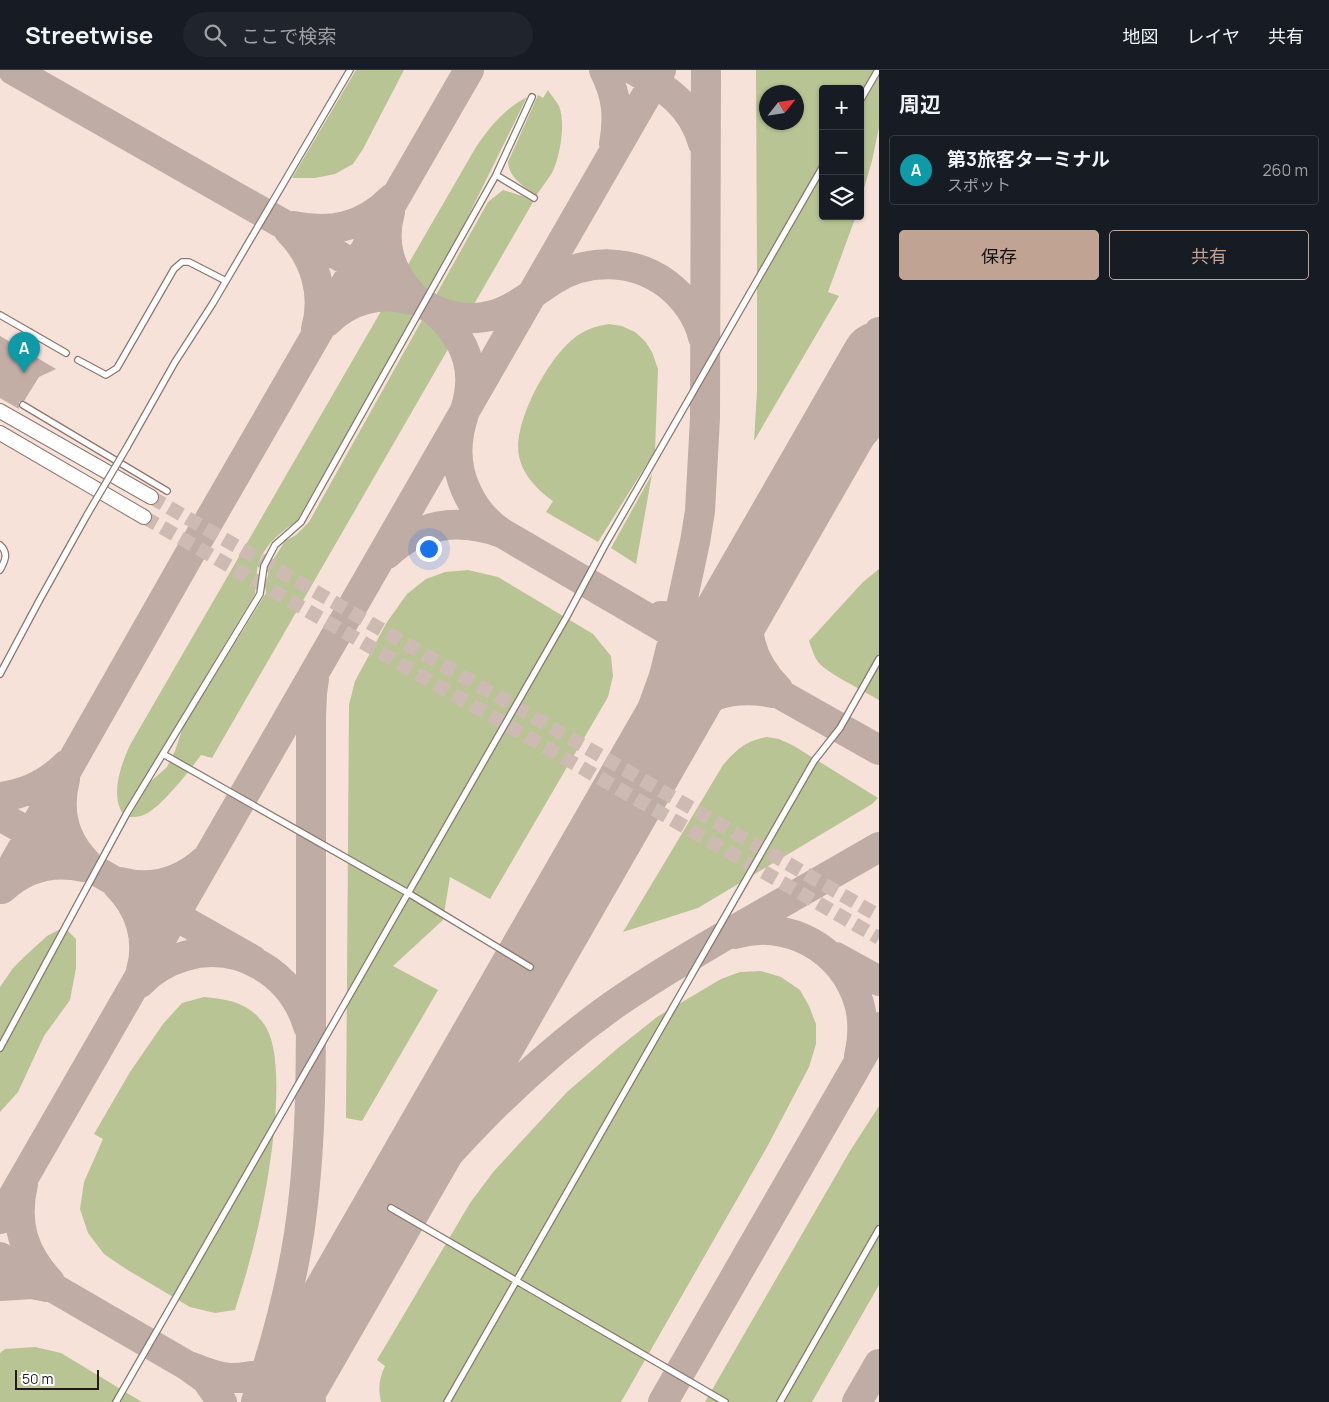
<!DOCTYPE html>
<html lang="ja">
<meta charset="utf-8">
<style>
:root{--surface:#171b24;--page:#20242c;--text:#f1f3f6;--muted:#9ea1a6;--line:#363941;--accent:#c1a393}
body{margin:0;font-family:Manrope,"Noto Sans JP",sans-serif;background:var(--page);color:var(--text)}
.controls{position:absolute;right:15px;top:15px;display:grid;overflow:hidden;border-radius:5px;box-shadow:0 1px 4px #0004}
.controls button{width:45px;height:45px;display:grid;place-items:center;padding:0;border:0;border-bottom:1px solid var(--line);background:var(--surface);color:var(--text);font:25px sans-serif}
.compass{position:absolute;left:759px;top:15px;width:45px;height:45px;border-radius:50%;background:var(--surface);box-shadow:0 1px 4px #0004;rotate:60deg}
.scale{position:absolute;left:15px;bottom:12px;width:84px;box-sizing:border-box;padding-left:5px;border:2px solid #231b18;border-top:0;font-size:14px;line-height:18px;white-space:nowrap;color:#231b18;-webkit-text-stroke:4px #fff;paint-order:stroke}
.you{position:absolute;left:428px;top:478px;width:18px;height:18px;margin:-12px;border:4px solid #fff;border-radius:50%;background:#1a73e8;box-shadow:0 0 0 8px #1a73e833}
.badge{display:grid;place-items:center;width:32px;height:32px;border-radius:50%;background:var(--accent);color:#fff;font-size:16px;font-weight:700}
.pin{position:absolute;translate:-50% -41px;filter:drop-shadow(0 1px 2px #0008)}
.pin::after{content:'';position:absolute;top:26px;width:18px;height:15px;background:inherit;clip-path:polygon(0 0,100% 0,50% 100%)}
.list{margin:0;padding:0;list-style:none}
h2{display:flex;justify-content:space-between;align-items:center;height:65px;margin:0;padding:0 20px;font-size:21px}
h2 small{font-size:16px;font-weight:400;color:var(--muted)}
.list li{display:grid;grid-template-columns:32px 1fr auto;gap:15px;align-items:center;box-sizing:border-box;height:70px;margin:0 10px 10px;padding:0 10px;border:1px solid var(--line);border-radius:5px}
.list b{display:block;font-size:19px;white-space:nowrap}
.list p{margin:0;font-size:16px;white-space:nowrap;color:var(--muted)}
.list em{font-size:16px;font-style:normal;color:var(--muted)}
.actions{display:flex;gap:10px;padding:15px 20px}
.actions a{flex:1;padding:11px 0;border:1px solid var(--accent);border-radius:5px;text-align:center;font-size:18px;color:var(--accent)}
.actions .main{background:var(--accent);color:#111}
.icon{flex:none;width:28px;height:28px;fill:none;stroke:currentColor;stroke-width:2;stroke-linecap:round;stroke-linejoin:round}
.map{position:relative;flex:none;width:879px;height:1332px;overflow:hidden}
header{display:flex;align-items:center;gap:30px;box-sizing:border-box;height:70px;padding:0 25px;background:var(--surface);border-bottom:1px solid var(--line)}
header strong{font-size:24px}
nav{display:flex;gap:28px;margin-inline-start:auto;font-size:18px}
.search{width:350px;height:45px;background:var(--page);display:flex;align-items:center;gap:12px;box-sizing:border-box;padding:0 18px;border-radius:28px;color:var(--muted);font-size:19px}
main{display:flex}
aside{flex:1;background:var(--surface)}
.map>svg:first-child{display:block}
</style>
<header>
<strong>Streetwise</strong>
<div class="search"><svg class="icon" aria-label="search" viewBox="0 0 24 24"><circle cx="10" cy="10" r="6"/><path d="M15 15l6 6"/></svg>ここで検索</div>
<nav><a>地図</a><a>レイヤ</a><a>共有</a></nav>
</header>
<main>
<div class="map">
<svg width="879" height="1332" viewBox="0 0 879 1332">
<rect width="100%" height="100%" fill="#f7e2d9"/>
<path fill="#b8c494" fill-rule="evenodd" d="M356 0H404L363 79 353 94 335 104 315 108H292Z
M756 0H874L860 24V19H823V90L757 205ZM766 22H796V52H766Z
M879 6V57L872 91 860 132V39Z
M548 20C551 25 556 31 559 36 566 53 560 87 552 103 547 111 541 118 536 126 524 116 509 108 508 92L538 25 543 28Z
M527 27 451 181 297 451C279 463 261 478 257 500 256 508 256 516 255 524L123 744C110 724 121 695 130 675L476 77C490 57 504 39 527 27Z
M823 104V146H856L828 222 839 226 754 371 757 321V218Z
M503 120 522 126 533 132 212 688 201 685C190 700 159 741 141 746 137 747 133 747 129 747L150 712 167 697 175 681 183 657 266 523 265 516 271 493 285 471 296 465 309 452 488 132Z
M609 254 622 256 635 262 645 271 652 282 658 299 655 381 598 472 546 442 553 431C538 420 523 406 519 386 512 353 551 281 580 264 589 258 598 256 609 254Z
M652 404 636 494 611 478Z
M879 499V630C864 621 829 604 819 593 814 587 812 579 809 571L863 512Z
M468 500 498 507 593 564 611 586 613 606 608 627 490 829 450 807 443 850 393 896 438 920 362 1051 346 1048 349 635 355 611 387 552 407 524 426 509 445 502Z
M767 667 779 669 794 676 878 728 872 734 698 838 623 862 723 695C737 679 746 671 767 667Z
M64 857 76 869V898L70 930 44 966 18 1022 0 1042V917L13 898 24 887 47 866Z
M761 901 781 907 800 920 809 936 816 954V974L809 997 767 1077 621 1332H381C378 1318 379 1309 385 1296L377 1290 470 1133 494 1101 567 1022 618 978 657 947 721 909 740 902Z
M204 927C228 929 249 933 264 954 293 994 264 1142 250 1189 246 1206 240 1223 235 1240L215 1243 190 1237 126 1199 104 1184 88 1163 80 1139 84 1112 103 1069 94 1064 130 1002 163 954 182 933Z
M879 1036V1215L812 1332H705L850 1081Z
M35 1277 61 1283 142 1332H0V1283L5 1279Z"/>
<g fill="none" stroke-linecap="round" stroke-linejoin="round">
<path stroke="#beaca5" stroke-width="30" d="M13 0 434 240C454 248 472 251 493 245 515 239 534 222 553 210 588 188 633 189 667 214 684 227 698 246 703 267
M604 0C617 25 619 47 614 74
M634 0C667 19 692 35 703 73
M390 142C381 173 390 203 413 226
M293 156C331 164 363 157 391 129
M289 161C315 187 326 224 316 259
M434 240C458 261 475 290 469 324 467 337 461 350 459 364 452 402 470 442 502 463L709 584 879 680
M327 252C349 230 380 221 411 230
M827 380 879 262
M387 484C421 452 459 448 502 463
M750 519C744 559 748 589 778 619
M661 546C693 549 722 538 744 515
M729 549C757 507 782 464 812 424 833 397 856 371 879 345
M667 658C697 627 730 614 773 623
M65 709C57 740 64 770 87 793
M0 727C26 724 47 714 66 695
M0 746 253 890
M583 805 626 711 664 606 679 546 695 472 700 441 705 348 706 0
M120 812C151 820 181 812 205 790
M117 815C140 838 150 869 141 901
M0 818 188 487 469 0
M2 819C25 797 53 790 84 797
M735 864C788 848 844 880 859 933 864 950 863 968 859 986
M836 887 879 911
M140 913C152 900 168 891 185 886 239 871 292 903 308 956
M23 1114C14 1153 23 1183 50 1212
M0 1149 661 0
M366 1182C438 1090 517 1004 612 936 652 908 695 883 738 858 785 831 832 804 879 777
M0 1187 188 1296 206 1309 222 1332
M0 1216 32 1214 47 1217
M192 1297C204 1302 217 1307 230 1308 257 1309 288 1296 307 1277 315 1270 321 1258 328 1249
M256 1332C275 1277 290 1221 299 1164 312 1077 311 991 311 903 311 818 311 732 311 646L312 623 314 609
M311 1332C303 1310 309 1287 319 1267
M663 1332 879 957
M857 1332 879 1294"/>
<path stroke="#beaca5" stroke-width="75" d="M280 1332 879 289"/>
</g>
<path fill="#c2aea5" d="M0 266 17 276 19 281 24 280 56 299 39 307 24 331 19 332V339L0 328Z"/>
<g fill="none" stroke-linecap="round" stroke-linejoin="round">
<path stroke="#cdbab2" stroke-width="14" stroke-dasharray="14 7" stroke-linecap="butt" d="M151 427 879 846
M144 447 879 868"/>
<defs>
<path id="service" d="M860 31 878 0
M496 105 534 128
M0 245 66 283
M21 277 30 262
M78 290 106 305 117 298 174 199 182 192H189L226 211
M23 335 167 421
M127 377 175 292 213 233 350 0
M0 475C9 483 5 491 0 500
M0 604 39 531 87 445
M163 684 408 823 530 897
M0 978 127 743 260 524 264 496 275 475 301 452 496 105 532 27
M391 1138 725 1332
M116 1332 566 548 605 475 823 96
M447 1332 814 691 840 658 879 589
M780 1332 879 1159"/>
<path id="tertiary" d="M0 341 151 427
M0 363 144 447"/>
</defs>
<use href="#service" stroke="#8b7870" stroke-width="8"/>
<use href="#tertiary" stroke="#8b7870" stroke-width="16"/>
<use href="#service" stroke="#fff" stroke-width="5.5"/>
<use href="#tertiary" stroke="#fff" stroke-width="14"/>
<defs>
<path id="service-bridge" d="M87 445 127 377"/>
</defs>
<use href="#service-bridge" stroke="#8b7870" stroke-width="8" stroke-linecap="butt"/>
<use href="#service-bridge" stroke="#fff" stroke-width="5.5"/>
</g>
</svg>
<div class="controls">
<button>+</button>
<button>−</button>
<button><svg class="icon" aria-label="layers" viewBox="0 0 24 24"><path d="M12 4l9 5-9 5-9-5zM3 14l9 5 9-5"/></svg></button>
</div>
<svg class="compass" viewBox="-18 -18 36 36"><path d="M0-13l5 13h-10z" fill="#e53935"/><path d="M0 13l5-13h-10z" fill="#9ea1a6"/></svg>
<div class="scale">50 m</div>
<div class="you"></div>
<div class="pin badge" style="left:24px;top:303px;background:#0f9aa8">A</div>
</div>
<aside>
<h2>周辺<small></small></h2>
<ul class="list">
<li><span class="badge" style="background:#0f9aa8">A</span><div><b>第3旅客ターミナル</b><p>スポット</p></div><em>260 m</em></li>
</ul>
<div class="actions"><a class="main">保存</a><a>共有</a></div>
</aside>
</main>
